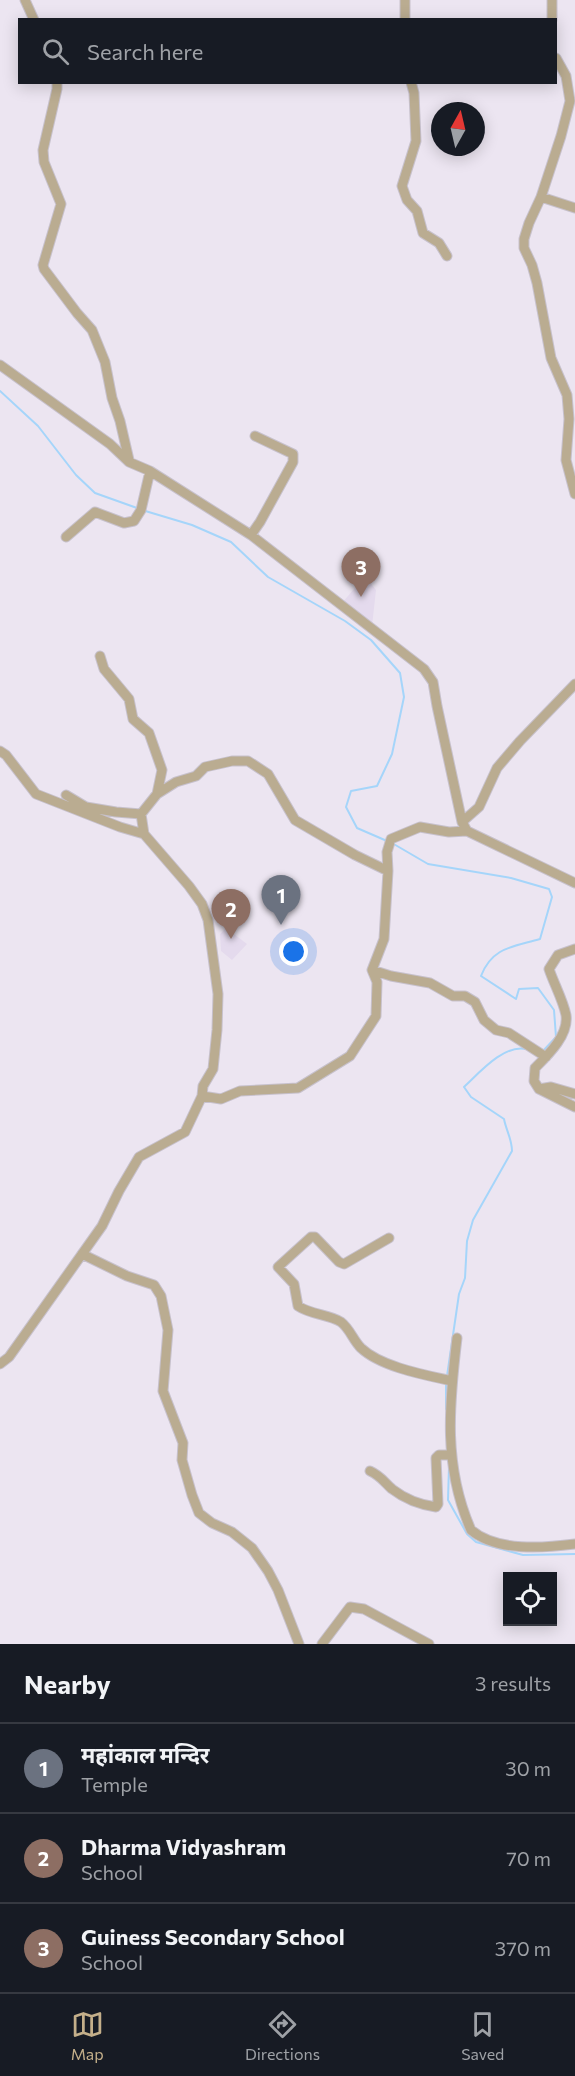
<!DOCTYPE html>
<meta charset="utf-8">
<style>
:root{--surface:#171b24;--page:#20242c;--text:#f1f3f6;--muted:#9ea1a6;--line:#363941;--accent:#c4af8a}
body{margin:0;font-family:Commissioner,"Noto Sans Devanagari",sans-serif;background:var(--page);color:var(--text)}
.controls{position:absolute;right:18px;bottom:18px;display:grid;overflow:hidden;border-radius:0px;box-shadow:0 3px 15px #0003}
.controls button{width:54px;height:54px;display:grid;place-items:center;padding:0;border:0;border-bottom:2px solid var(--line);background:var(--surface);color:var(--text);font:30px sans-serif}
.compass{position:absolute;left:431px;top:102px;width:54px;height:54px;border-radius:50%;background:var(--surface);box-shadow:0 3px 15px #0003;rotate:8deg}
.you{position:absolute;left:294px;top:952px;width:21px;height:21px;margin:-15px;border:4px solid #fff;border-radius:50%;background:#1a73e8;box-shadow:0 0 0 9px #1a73e833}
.badge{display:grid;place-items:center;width:39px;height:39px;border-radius:50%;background:var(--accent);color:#fff;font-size:20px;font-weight:700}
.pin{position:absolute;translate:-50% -50px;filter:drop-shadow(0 2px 3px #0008)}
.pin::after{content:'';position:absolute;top:32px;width:21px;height:18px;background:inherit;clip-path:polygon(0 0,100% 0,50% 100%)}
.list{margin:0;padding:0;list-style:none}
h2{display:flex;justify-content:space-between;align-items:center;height:78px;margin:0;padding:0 24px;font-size:26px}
h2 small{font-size:20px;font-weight:400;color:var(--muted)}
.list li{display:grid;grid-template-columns:39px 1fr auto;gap:18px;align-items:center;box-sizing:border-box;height:90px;padding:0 24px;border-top:2px solid var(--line)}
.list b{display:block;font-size:22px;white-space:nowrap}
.list p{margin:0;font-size:20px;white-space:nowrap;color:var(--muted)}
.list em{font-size:20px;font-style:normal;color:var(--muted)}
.icon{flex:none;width:33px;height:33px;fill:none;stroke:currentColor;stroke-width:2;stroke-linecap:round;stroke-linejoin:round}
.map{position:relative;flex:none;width:575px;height:1644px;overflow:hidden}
.search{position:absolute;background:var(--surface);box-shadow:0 3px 15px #0003;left:18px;right:18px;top:18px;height:66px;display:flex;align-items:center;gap:15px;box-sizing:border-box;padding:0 21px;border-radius:0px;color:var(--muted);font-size:22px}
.sheet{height:348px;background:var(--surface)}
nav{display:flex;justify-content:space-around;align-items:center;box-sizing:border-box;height:84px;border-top:2px solid var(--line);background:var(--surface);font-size:16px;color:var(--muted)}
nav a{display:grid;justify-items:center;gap:3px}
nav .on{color:var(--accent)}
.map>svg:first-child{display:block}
</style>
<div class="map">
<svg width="575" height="1644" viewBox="0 0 575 1644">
<rect width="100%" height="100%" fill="#ece5f1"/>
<path fill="#e4daed" d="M365 576 376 590 372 626 342 603Z
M226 928 247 944 232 960 221 951 220 934Z"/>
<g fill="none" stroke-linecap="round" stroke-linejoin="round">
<path stroke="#a5d5fa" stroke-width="2" d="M0 391 38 426 76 475 95 493 137 508
M142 510 192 525 231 542 268 577 345 621 371 640 400 673 404 697 392 754 377 786 351 791 346 807 357 828 387 841
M392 843 428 864 511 878 549 889 552 897 540 939C513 947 492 947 481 976L516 999 519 989 538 988 554 1010 556 1037 543 1051
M447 1376 459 1294 465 1278 467 1241 473 1220 512 1151C512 1139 506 1130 504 1119L471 1097 464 1087C479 1073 504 1044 526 1049
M446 1382V1409
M449 1466 448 1500 467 1534 476 1542 523 1555 575 1554"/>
<defs>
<path id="minor" d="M25 0 34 20
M405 20V0
M552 20V0
M556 58 566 76 570 101 561 136 541 197 529 223 524 239V248L532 265 537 283 551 358 567 395 569 419 566 460 575 494
M57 82V89L43 150 44 162 61 204 43 265 44 269 77 313 92 330 105 362 112 398 120 421 129 460
M411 82 414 93 416 141 402 186 407 200 417 211 423 233 439 243 447 256
M541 197 575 208
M0 365 110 444 129 462 150 471 251 535 424 669 433 682 437 706 462 822 467 831 575 883
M251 535 260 522 293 462V454L255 436
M66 537 95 512 124 523 134 521 141 510 150 471
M0 751 6 755 36 794 120 827 144 834
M157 794 176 782 196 776 205 767 232 761H248L268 774 295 820 355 855 388 871
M66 795 86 807 116 812 141 814
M462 822 479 807 497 768 520 741 575 684
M575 949 558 955 549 969C554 984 563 1000 566 1015 569 1035 548 1055 535 1068L534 1081 539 1089 575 1107
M372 970 391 976 430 983 453 996H465L475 1002 484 1020 496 1030 509 1033 546 1057
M539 1089 551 1087 575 1094
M202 1096 221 1099 240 1091 298 1088 350 1056 376 1016 377 982 372 970 384 939 388 871 387 852 391 839 420 827 449 832 467 831
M389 1238 344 1264 339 1262 315 1237H311L278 1267 294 1284 298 1306C311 1315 329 1314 341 1322 350 1329 353 1340 361 1348 381 1367 425 1375 452 1381
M82 1254 127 1276 154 1285 161 1296 168 1330 163 1391 183 1443 182 1460 192 1495 199 1513 212 1523 232 1532 252 1548 268 1571 278 1590 299 1644
M457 1338C449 1405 443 1466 471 1530 497 1552 544 1548 575 1544
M0 1364 9 1357 102 1226 119 1191 139 1157 185 1132 202 1096 203 1086 213 1069 217 1030 218 994 208 920 202 904 189 886 144 834 141 814 157 794 162 770 149 733 133 719 129 699 104 669 100 656
M370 1471C381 1476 384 1482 392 1489 405 1499 421 1505 436 1507L438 1504 436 1458 439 1455H451
M322 1644 350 1607 364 1609 429 1644"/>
</defs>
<use href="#minor" stroke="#c7c1cc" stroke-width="11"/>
<use href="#minor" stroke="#baac91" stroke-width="9"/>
</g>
</svg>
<div class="controls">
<button><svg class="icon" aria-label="locate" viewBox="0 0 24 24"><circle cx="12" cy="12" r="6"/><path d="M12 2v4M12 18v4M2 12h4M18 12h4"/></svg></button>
</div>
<svg class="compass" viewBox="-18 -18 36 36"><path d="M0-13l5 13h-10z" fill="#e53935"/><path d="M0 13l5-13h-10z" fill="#9ea1a6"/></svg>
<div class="you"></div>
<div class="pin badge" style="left:281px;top:925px;background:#6b7280">1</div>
<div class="pin badge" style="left:231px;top:939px;background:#8d6e63">2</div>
<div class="pin badge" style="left:361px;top:597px;background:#8d6e63">3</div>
<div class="search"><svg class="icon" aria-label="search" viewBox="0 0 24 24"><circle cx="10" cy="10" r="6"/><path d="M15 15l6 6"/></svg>Search here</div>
</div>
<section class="sheet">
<h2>Nearby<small>3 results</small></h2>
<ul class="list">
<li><span class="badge" style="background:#6b7280">1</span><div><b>महांकाल मन्दिर</b><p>Temple</p></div><em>30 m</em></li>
<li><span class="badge" style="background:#8d6e63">2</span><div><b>Dharma Vidyashram</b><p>School</p></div><em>70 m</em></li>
<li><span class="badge" style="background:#8d6e63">3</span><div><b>Guiness Secondary School</b><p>School</p></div><em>370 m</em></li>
</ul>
</section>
<nav>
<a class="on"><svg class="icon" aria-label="map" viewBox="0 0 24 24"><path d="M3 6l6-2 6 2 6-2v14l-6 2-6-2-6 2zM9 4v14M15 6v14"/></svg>Map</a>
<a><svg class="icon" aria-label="directions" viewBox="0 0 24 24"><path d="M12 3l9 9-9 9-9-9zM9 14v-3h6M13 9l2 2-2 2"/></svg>Directions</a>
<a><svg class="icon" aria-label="saved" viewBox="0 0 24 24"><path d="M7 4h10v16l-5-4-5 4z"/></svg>Saved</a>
</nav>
